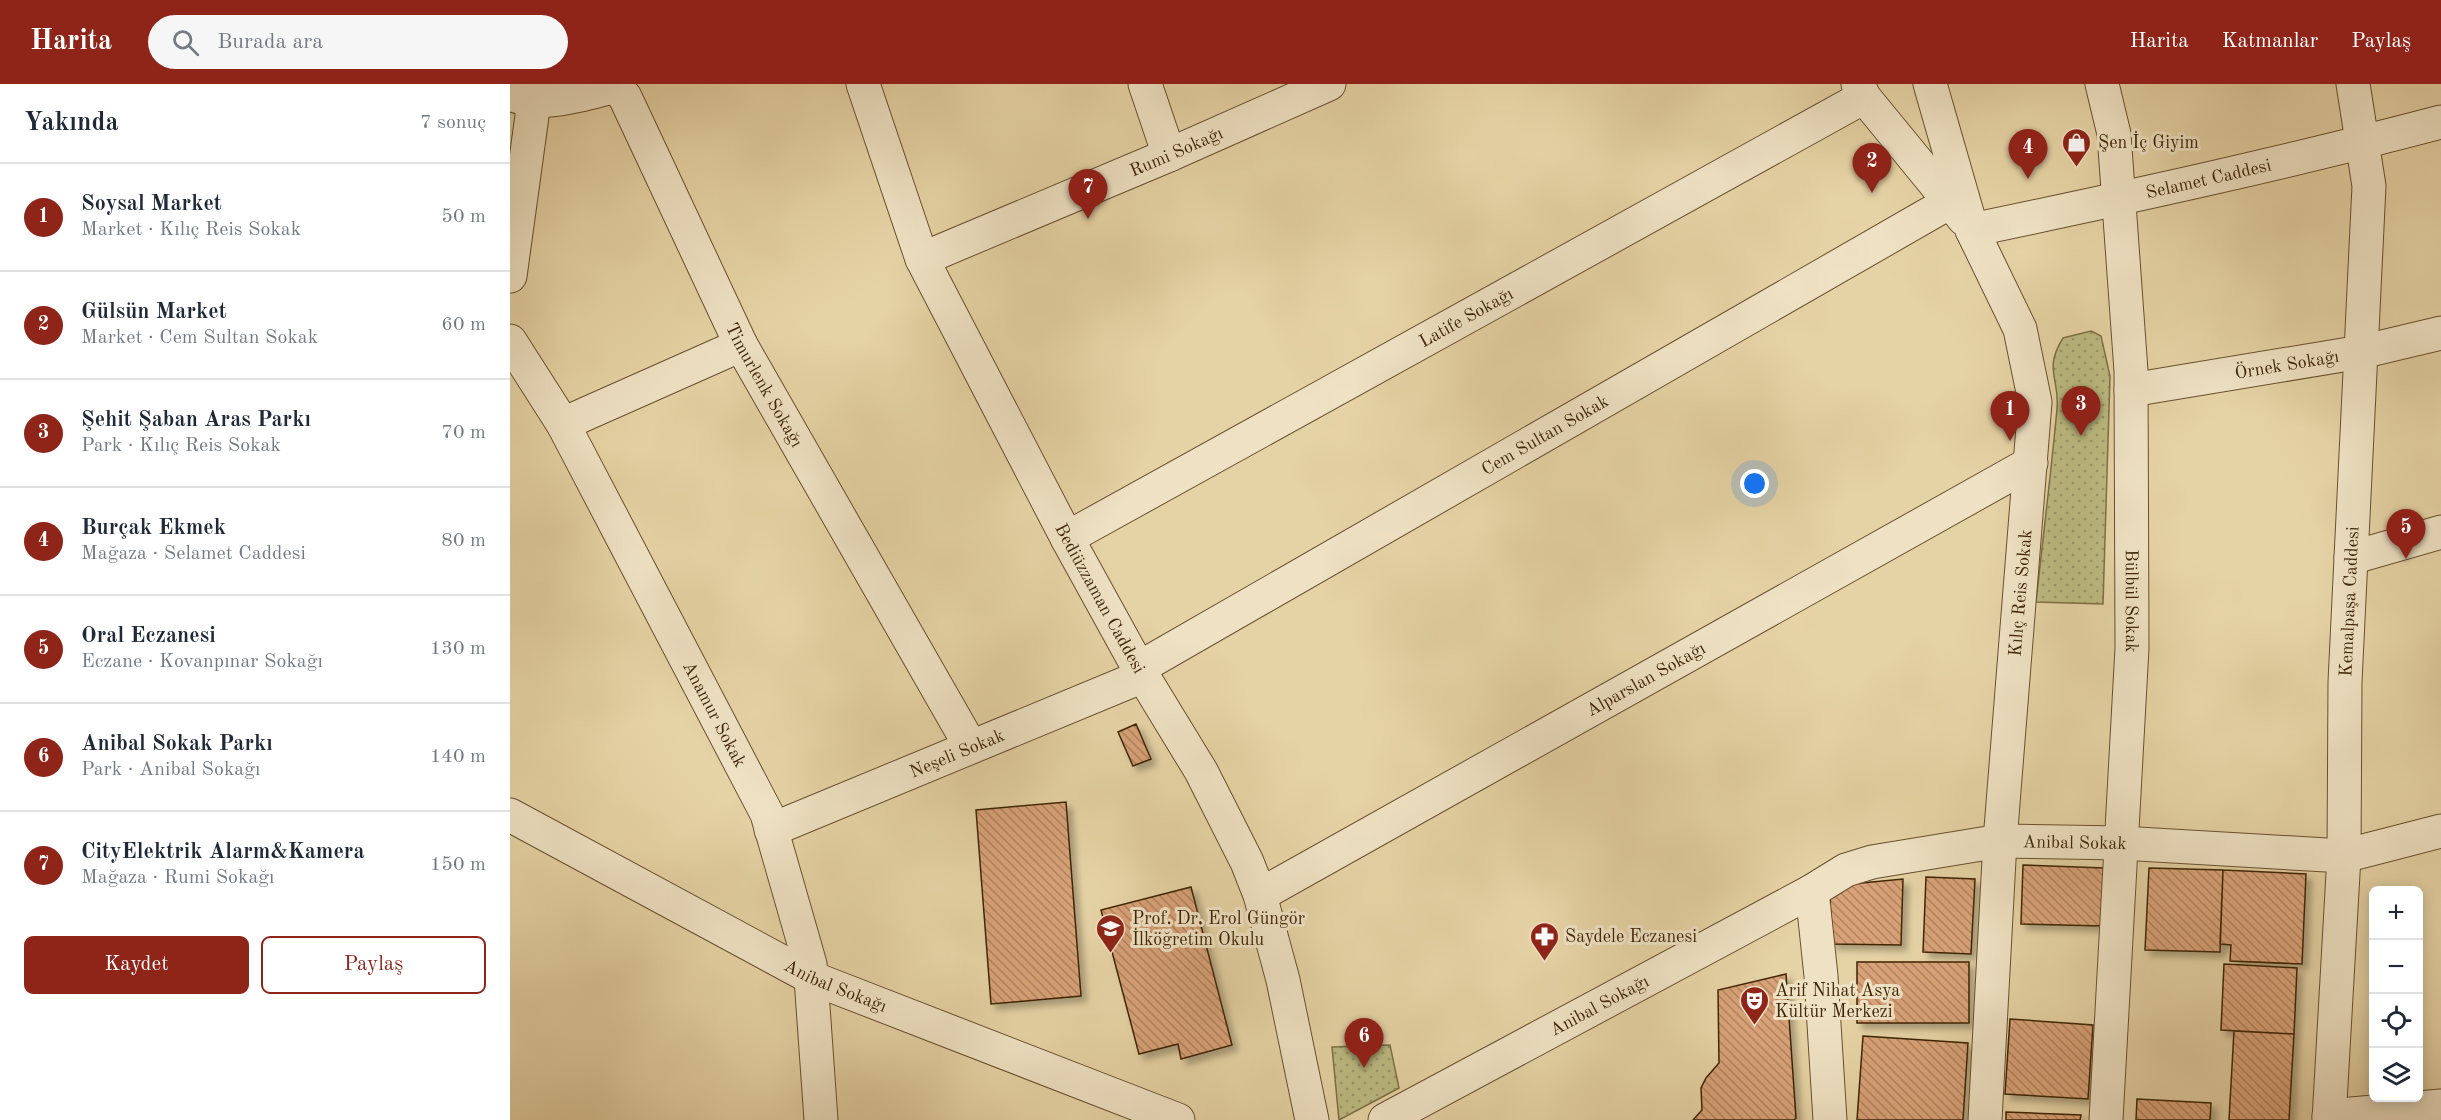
<!DOCTYPE html>
<html lang="tr">
<meta charset="utf-8">
<style>
:root{--surface:#fff;--page:#f6f6f7;--text:#1f2937;--muted:#747a83;--line:#e0e1e3;--accent:#8f2418}
body{margin:0;font-family:"Old Standard TT",serif;background:var(--page);color:var(--text)}
.controls{position:absolute;right:18px;bottom:18px;display:grid;overflow:hidden;border-radius:9px;box-shadow:0 3px 15px #0003}
.controls button{width:54px;height:54px;display:grid;place-items:center;padding:0;border:0;border-bottom:2px solid var(--line);background:var(--surface);color:var(--text);font:30px sans-serif}
.you{position:absolute;left:1245px;top:400px;width:21px;height:21px;margin:-15px;border:4px solid #fff;border-radius:50%;background:#1a73e8;box-shadow:0 0 0 9px #1a73e833}
.badge{display:grid;place-items:center;width:39px;height:39px;border-radius:50%;background:var(--accent);color:#fff;font-size:20px;font-weight:700}
.pin{position:absolute;translate:-50% -50px;filter:drop-shadow(0 2px 3px #0008)}
.pin::after{content:'';position:absolute;top:32px;width:21px;height:18px;background:inherit;clip-path:polygon(0 0,100% 0,50% 100%)}
.list{margin:0;padding:0;list-style:none}
h2{display:flex;justify-content:space-between;align-items:center;height:78px;margin:0;padding:0 24px;font-size:26px}
h2 small{font-size:20px;font-weight:400;color:var(--muted)}
.list li{display:grid;grid-template-columns:39px 1fr auto;gap:18px;align-items:center;box-sizing:border-box;height:108px;padding:0 24px;border-top:2px solid var(--line)}
.list b{display:block;font-size:22px;white-space:nowrap}
.list p{margin:0;font-size:20px;white-space:nowrap;color:var(--muted)}
.list em{font-size:20px;font-style:normal;color:var(--muted)}
.actions{display:flex;gap:12px;padding:18px 24px}
.actions a{flex:1;padding:14px 0;border:2px solid var(--accent);border-radius:9px;text-align:center;font-size:21px;color:var(--accent)}
.actions .main{background:var(--accent);color:#fff}
.icon{flex:none;width:33px;height:33px;fill:none;stroke:currentColor;stroke-width:2;stroke-linecap:round;stroke-linejoin:round}
.map{position:relative;flex:none;width:1931px;height:1036px;overflow:hidden}
header{display:flex;align-items:center;gap:36px;box-sizing:border-box;height:84px;padding:0 30px;background:var(--accent);color:#fff}
header strong{font-size:28px}
nav{display:flex;gap:33px;margin-inline-start:auto;font-size:21px}
.search{width:420px;height:54px;background:var(--page);display:flex;align-items:center;gap:15px;box-sizing:border-box;padding:0 21px;border-radius:33px;color:var(--muted);font-size:22px}
main{display:flex}
aside{flex:1;background:var(--surface)}
.map>svg:first-child{display:block}
</style>
<header>
<strong>Harita</strong>
<div class="search"><svg class="icon" aria-label="search" viewBox="0 0 24 24"><circle cx="10" cy="10" r="6"/><path d="M15 15l6 6"/></svg>Burada ara</div>
<nav><a>Harita</a><a>Katmanlar</a><a>Paylaş</a></nav>
</header>
<main>
<aside>
<h2>Yakında<small>7 sonuç</small></h2>
<ul class="list">
<li><span class="badge">1</span><div><b>Soysal Market</b><p>Market · Kılıç Reis Sokak</p></div><em>50 m</em></li>
<li><span class="badge">2</span><div><b>Gülsün Market</b><p>Market · Cem Sultan Sokak</p></div><em>60 m</em></li>
<li><span class="badge">3</span><div><b>Şehit Şaban Aras Parkı</b><p>Park · Kılıç Reis Sokak</p></div><em>70 m</em></li>
<li><span class="badge">4</span><div><b>Burçak Ekmek</b><p>Mağaza · Selamet Caddesi</p></div><em>80 m</em></li>
<li><span class="badge">5</span><div><b>Oral Eczanesi</b><p>Eczane · Kovanpınar Sokağı</p></div><em>130 m</em></li>
<li><span class="badge">6</span><div><b>Anibal Sokak Parkı</b><p>Park · Anibal Sokağı</p></div><em>140 m</em></li>
<li><span class="badge">7</span><div><b>CityElektrik Alarm&amp;Kamera</b><p>Mağaza · Rumi Sokağı</p></div><em>150 m</em></li>
</ul>
<div class="actions"><a class="main">Kaydet</a><a>Paylaş</a></div>
</aside>
<div class="map">
<svg width="1931" height="1036" viewBox="0 0 1931 1036">
<defs>
<pattern id="park-dots" width="8" height="8" patternUnits="userSpaceOnUse" patternTransform="scale(1.5)"><rect width="8" height="8" fill="#bcba81"/><path d="M2 2h.1M6 6h.1" fill="none" stroke="#9a9768" stroke-width="1.8" stroke-linecap="round"/></pattern>
<pattern id="building-back-hatch" width="6" height="6" patternUnits="userSpaceOnUse" patternTransform="scale(1.5)"><rect width="6" height="6" fill="#d8a177"/><path d="M-1 5l2 2M0 0l6 6M5-1l2 2" fill="none" stroke="#b18360"/></pattern>
<filter id="shadow"><feDropShadow dx="5.5" dy="5.5" stdDeviation="3" flood-color="#0004"/></filter>
</defs>
<rect width="100%" height="100%" fill="#e6d3a5"/>
<filter id="stains"><feTurbulence type="fractalNoise" baseFrequency=".00333" numOctaves="4"/><feColorMatrix values="0 0 0 0 .2 0 0 0 0 .09 0 0 0 0 .02 0 0 0 .5 -.17"/></filter>
<radialGradient id="worn" r=".72"><stop offset=".6" stop-color="#630" stop-opacity="0"/><stop offset="1" stop-color="#630" stop-opacity=".3"/></radialGradient>
<path fill="url(#park-dots)" stroke="#7d7044" stroke-width="1.5" d="M1581 247 1591 252 1600 292 1593 520 1526 518C1533 454 1541 389 1547 325 1550 294 1533 286 1553 254Z
M880 961 889 1004 829 1036 822 963Z"/>
<path fill="url(#building-back-hatch)" stroke="#3e2506" stroke-width="1.5" filter="url(#shadow)" d="M626 640 641 675 623 682 608 648Z
M556 718 571 912 481 920 466 726Z
M1513 781 1594 784 1592 842 1511 840Z
M1639 784 1713 786 1710 868 1635 866Z
M1713 786 1796 790 1792 880 1720 877 1721 861 1710 860Z
M1416 793 1465 795 1461 870 1413 868Z
M1393 795 1391 861 1321 860 1320 802Z
M681 803 722 961 671 975 668 960 629 970 591 826Z
M1347 878H1459V939H1347Z
M1714 880 1787 884 1784 950 1711 946Z
M1276 890 1286 1034 1284 1036H1183L1192 1026 1191 1004 1196 994 1209 979 1208 906Z
M1500 935 1583 941 1578 1015 1495 1010Z
M1724 947 1784 950 1779 1036H1719Z
M1353 952 1458 959 1453 1036H1347Z
M1627 1015 1701 1019 1700 1036H1626Z
M1496 1028 1571 1031 1570 1036H1496Z"/>
<g fill="none" stroke-linecap="round" stroke-linejoin="round">
<defs>
<g id="minor">
<path id="s1" d="M353 0 412 175 557 454 633 592 691 687 737 778 750 811 773 896 802 1036"/>
<path d="M635 0 659 71"/>
<path d="M1348 0 1354 13 1454 135"/>
<path d="M1420 0 1462 146 1510 245 1525 318 1490 757 1475 1036"/>
<path id="s2" d="M1592 0 1604 50 1621 287 1622 564 1596 1036"/>
<path id="s3" d="M0 10C34 24 68 11 103 3L109 6 115 13 231 261 461 663"/>
<path id="s4" d="M1462 146C1619 113 1776 79 1931 38"/>
<path id="s5" d="M412 175 659 71 819 0"/>
<path d="M0 192 22 32V17"/>
<path id="s6" d="M0 257 53 340 257 730 300 880 311 1036"/>
<path id="s7" d="M1621 306 1851 268 1931 249"/>
<path d="M53 340 231 261"/>
<path id="s8" d="M557 454 1354 13"/>
<path d="M1841 474 1931 448"/>
<path id="s9" d="M629 584 1440 118"/>
<path id="s10" d="M0 731 302 894 668 1036"/>
<path id="s11" d="M261 746 633 592"/>
<path d="M1302 807 1311 892 1320 1036"/>
<path id="s12" d="M750 811 1521 379"/>
<path d="M1819 1032 1931 1022"/>
<path id="s13" d="M875 1036 1302 807 1336 786 1362 778 1490 757 1611 759 1834 772 1931 747"/>
<path id="s14" d="M1819 1036 1834 772 1835 598 1859 102 1843 0"/>
</g>
</defs>
<use href="#minor" stroke="#68502e" stroke-width="35"/>
<use href="#minor" stroke="#efe2c4" stroke-width="33"/>
</g>
<defs>
<symbol id="shop-pin" viewBox="-11 -11 22 30"><path d="M0 17L-7.5 6A9.5 9.5 0 1 1 7.5 6Z" fill="#8f2418" stroke="#efe2c4"/><path d="M-5-2.5h2.3a2.7 3.5 0 0 1 5.4 0H5L5.5 6h-11ZM-1.5-2.5h3a1.5 2.3 0 0 0-3 0Z" fill="#fff"/></symbol>
<symbol id="school-pin" viewBox="-11 -11 22 30"><path d="M0 17L-7.5 6A9.5 9.5 0 1 1 7.5 6Z" fill="#8f2418" stroke="#efe2c4"/><path d="M0-5L7-2L0 1L-7-2ZM-4 1L0 2.5L4 1V4Q0 6-4 4Z" fill="#fff"/></symbol>
<symbol id="pharmacy-pin" viewBox="-11 -11 22 30"><path d="M0 17L-7.5 6A9.5 9.5 0 1 1 7.5 6Z" fill="#8f2418" stroke="#efe2c4"/><path d="M-2-6h4v4h4v4h-4v4h-4v-4h-4v-4h4Z" fill="#fff"/></symbol>
<symbol id="theatre-pin" viewBox="-11 -11 22 30"><path d="M0 17L-7.5 6A9.5 9.5 0 1 1 7.5 6Z" fill="#8f2418" stroke="#efe2c4"/><path d="M-5-5.5Q0-4 5-5.5V0Q5 5 0 6Q-5 5-5 0ZM-3.3-2.5H-1v1.5H-3.3ZM1-2.5H3.3v1.5H1ZM-2.8 1Q0 5.5 2.8 1Z" fill="#fff"/></symbol>
</defs>
<g fill-rule="evenodd">
<use href="#shop-pin" x="1550" y="42" width="33" height="45"/>
<use href="#school-pin" x="584" y="828" width="33" height="45"/>
<use href="#pharmacy-pin" x="1018" y="836" width="33" height="45"/>
<use href="#theatre-pin" x="1228" y="900" width="33" height="45"/>
</g>
<g text-anchor="middle" stroke-width="6" stroke-linejoin="round" paint-order="stroke">
<g font-size="18" fill="#3e2506" stroke="#efe2c4" text-anchor="start">
<text x="1588" y="64">Şen İç Giyim</text>
<text x="622" y="840">Prof. Dr. Erol Güngör<tspan x="622" dy="21">İlköğretim Okulu</tspan></text>
<text x="1055" y="858">Saydele Eczanesi</text>
<text x="1265" y="912">Arif Nihat Asya<tspan x="1265" dy="21">Kültür Merkezi</tspan></text>
</g>
<g font-size="18" fill="#3e2506" stroke="#efe2c4">
<text dy="6" stroke="none"><textPath href="#s5" startOffset="276">Rumi Sokağı</textPath></text>
<text dy="6" stroke="none"><textPath href="#s4" startOffset="242">Selamet Caddesi</textPath></text>
<text dy="6" stroke="none"><textPath href="#s8" startOffset="456">Latife Sokağı</textPath></text>
<text dy="6" stroke="none"><textPath href="#s7" startOffset="158">Örnek Sokağı</textPath></text>
<text dy="6" stroke="none"><textPath href="#s3" startOffset="441">Timurlenk Sokağı</textPath></text>
<text dy="6" stroke="none"><textPath href="#s9" startOffset="468">Cem Sultan Sokak</textPath></text>
<text transform="translate(1510 509) rotate(-85)" y="6">Kılıç Reis Sokak</text>
<text dy="6" stroke="none"><textPath href="#s1" startOffset="568">Bediüzzaman Caddesi</textPath></text>
<text dy="6" stroke="none"><textPath href="#s2" startOffset="519">Bülbül Sokak</textPath></text>
<text dy="6" stroke="none"><textPath href="#s14" startOffset="519">Kemalpaşa Caddesi</textPath></text>
<text dy="6" stroke="none"><textPath href="#s12" startOffset="442">Alparslan Sokağı</textPath></text>
<text dy="6" stroke="none"><textPath href="#s6" startOffset="426">Anamur Sokak</textPath></text>
<text dy="6" stroke="none"><textPath href="#s11" startOffset="201">Neşeli Sokak</textPath></text>
<text dy="6" stroke="none"><textPath href="#s13" startOffset="756">Anibal Sokak</textPath></text>
<text dy="6" stroke="none"><textPath href="#s10" startOffset="368">Anibal Sokağı</textPath></text>
<text dy="6" stroke="none"><textPath href="#s13" startOffset="243">Anibal Sokağı</textPath></text>
</g>
</g>
<rect width="100%" height="100%" filter="url(#stains)"/>
<rect width="100%" height="100%" fill="url(#worn)"/>
</svg>
<div class="controls">
<button>+</button>
<button>−</button>
<button><svg class="icon" aria-label="locate" viewBox="0 0 24 24"><circle cx="12" cy="12" r="6"/><path d="M12 2v4M12 18v4M2 12h4M18 12h4"/></svg></button>
<button><svg class="icon" aria-label="layers" viewBox="0 0 24 24"><path d="M12 4l9 5-9 5-9-5zM3 14l9 5 9-5"/></svg></button>
</div>
<div class="you"></div>
<div class="pin badge" style="left:1500px;top:357px">1</div>
<div class="pin badge" style="left:1362px;top:109px">2</div>
<div class="pin badge" style="left:1571px;top:352px">3</div>
<div class="pin badge" style="left:1518px;top:95px">4</div>
<div class="pin badge" style="left:1896px;top:475px">5</div>
<div class="pin badge" style="left:854px;top:984px">6</div>
<div class="pin badge" style="left:578px;top:135px">7</div>
</div>
</main>
